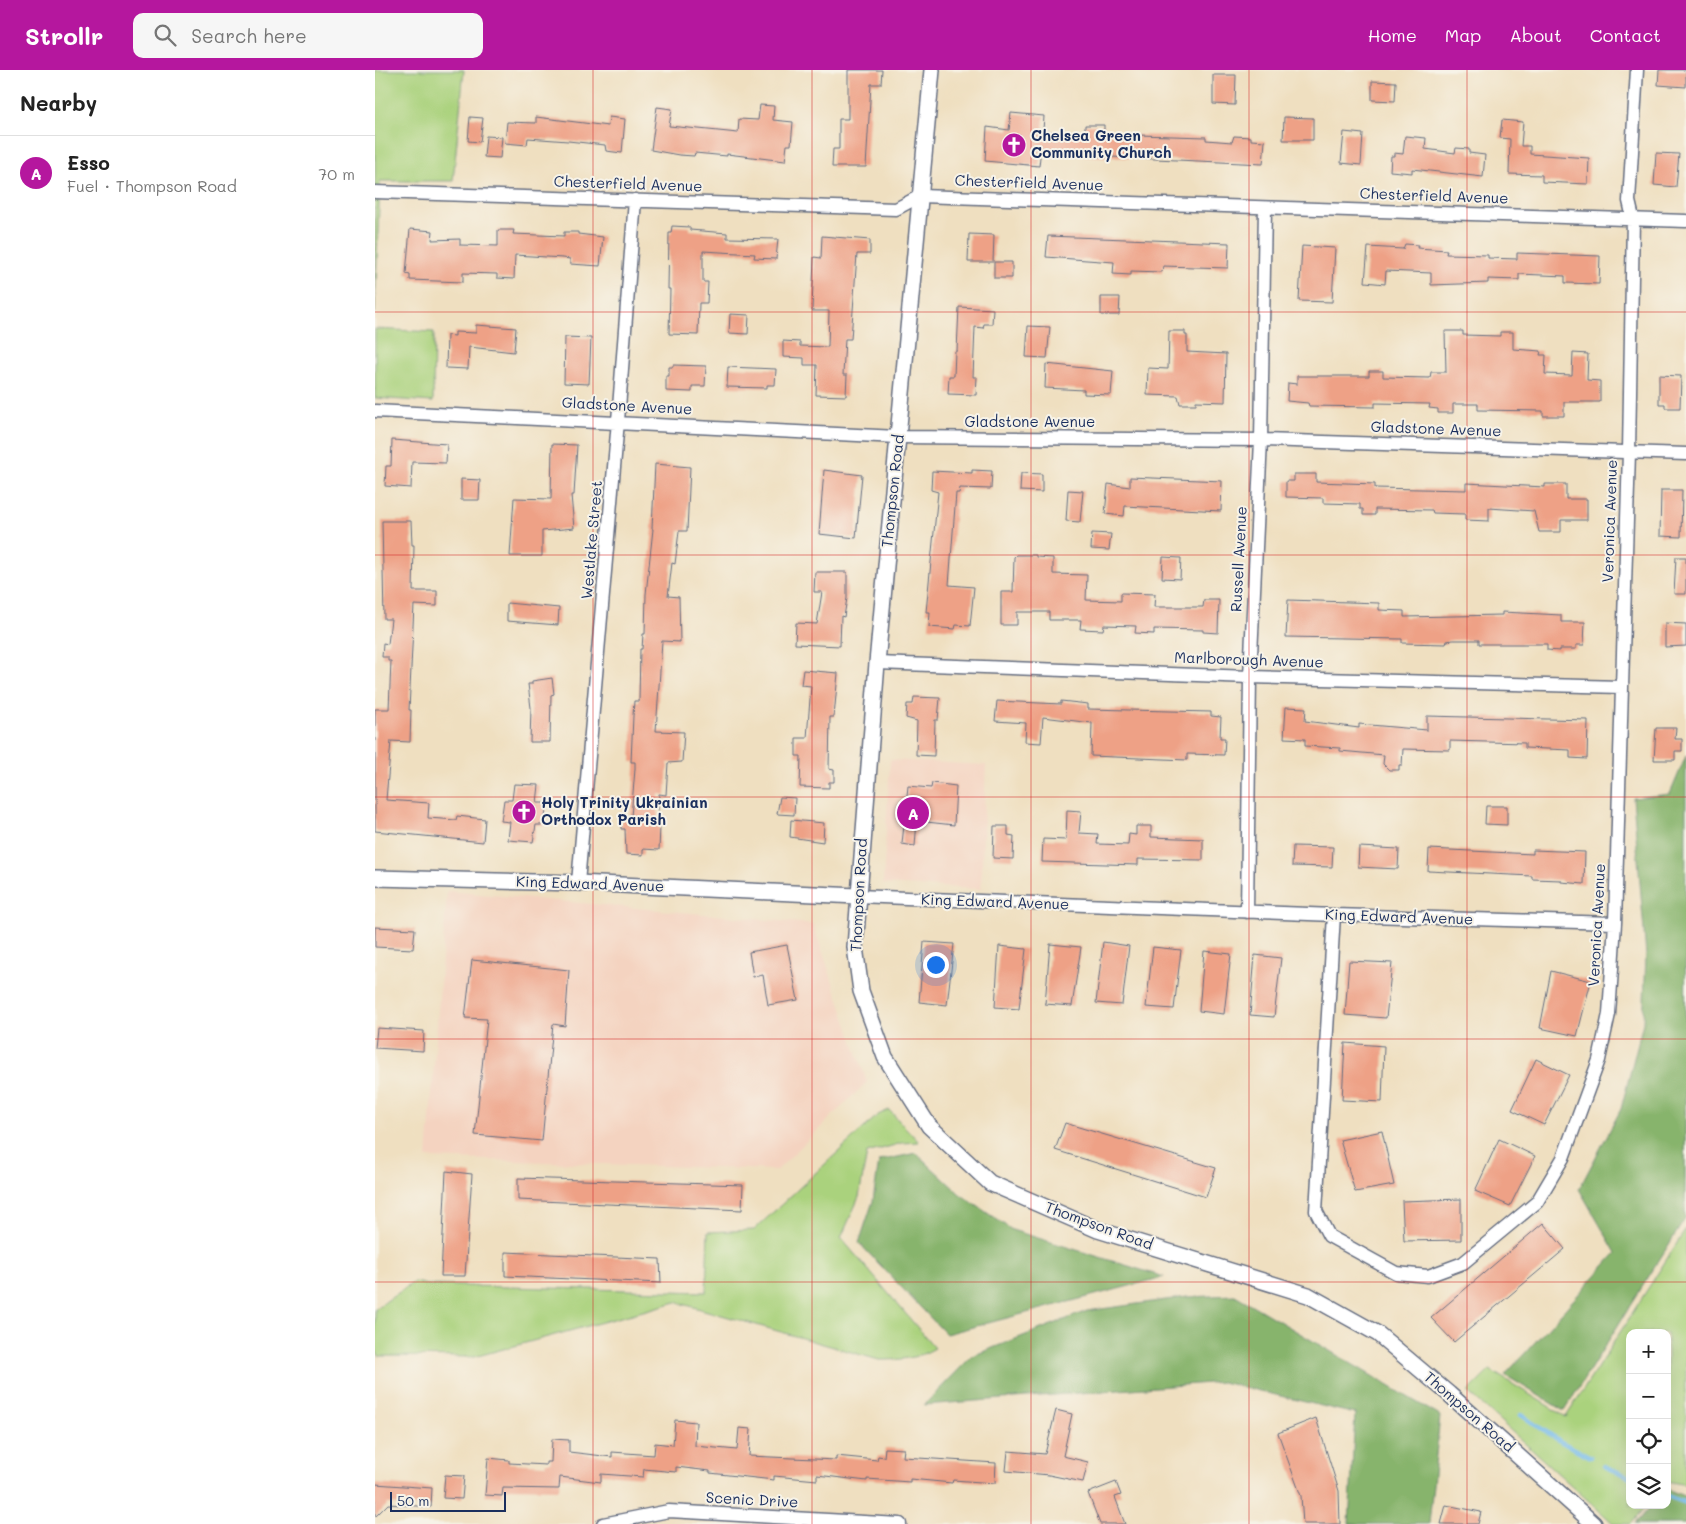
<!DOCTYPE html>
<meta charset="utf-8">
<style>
:root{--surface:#fff;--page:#f6f6f6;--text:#222;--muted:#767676;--line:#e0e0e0;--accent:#b5179e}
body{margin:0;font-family:Mali,sans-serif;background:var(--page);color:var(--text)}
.controls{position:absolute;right:15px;bottom:15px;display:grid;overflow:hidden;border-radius:10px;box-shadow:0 5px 20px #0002}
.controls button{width:45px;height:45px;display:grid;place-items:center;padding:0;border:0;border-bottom:1px solid var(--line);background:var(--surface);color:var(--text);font:25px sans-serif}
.scale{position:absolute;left:15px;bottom:12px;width:116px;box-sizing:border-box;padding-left:5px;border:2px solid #1b2f5e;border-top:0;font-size:14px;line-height:18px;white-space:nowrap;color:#1b2f5e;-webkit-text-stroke:4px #f7f3e8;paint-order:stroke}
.you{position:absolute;left:560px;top:894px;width:18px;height:18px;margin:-12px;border:4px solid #fff;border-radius:50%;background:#1a73e8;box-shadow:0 0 0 8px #1a73e833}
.badge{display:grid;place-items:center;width:32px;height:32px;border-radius:50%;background:var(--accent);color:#fff;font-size:16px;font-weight:700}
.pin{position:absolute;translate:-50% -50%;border:2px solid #fff;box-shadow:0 1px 5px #0006}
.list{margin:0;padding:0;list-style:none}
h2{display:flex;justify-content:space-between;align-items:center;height:65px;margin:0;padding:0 20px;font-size:21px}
h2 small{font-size:16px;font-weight:400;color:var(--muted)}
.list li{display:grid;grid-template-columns:32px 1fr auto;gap:15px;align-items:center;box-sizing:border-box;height:75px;padding:0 20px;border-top:1px solid var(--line)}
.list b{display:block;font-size:19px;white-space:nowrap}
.list p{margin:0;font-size:16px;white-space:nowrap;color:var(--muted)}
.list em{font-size:16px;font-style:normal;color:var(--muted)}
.icon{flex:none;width:28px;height:28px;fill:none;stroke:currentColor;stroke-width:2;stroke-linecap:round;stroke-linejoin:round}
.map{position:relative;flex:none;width:1311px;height:1454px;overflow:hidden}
header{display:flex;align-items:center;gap:30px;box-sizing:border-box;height:70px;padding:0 25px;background:var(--accent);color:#fff}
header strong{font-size:24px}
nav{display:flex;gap:28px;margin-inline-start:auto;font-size:18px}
.search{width:350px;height:45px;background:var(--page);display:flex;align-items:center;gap:12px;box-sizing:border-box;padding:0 18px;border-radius:10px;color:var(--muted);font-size:19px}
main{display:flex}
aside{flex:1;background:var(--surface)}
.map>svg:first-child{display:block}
</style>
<header>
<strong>Strollr</strong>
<div class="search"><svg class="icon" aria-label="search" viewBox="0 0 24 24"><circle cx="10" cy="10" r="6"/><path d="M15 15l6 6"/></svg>Search here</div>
<nav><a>Home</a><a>Map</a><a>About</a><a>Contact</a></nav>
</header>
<main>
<aside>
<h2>Nearby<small></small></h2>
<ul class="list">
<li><span class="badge">A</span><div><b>Esso</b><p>Fuel · Thompson Road</p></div><em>70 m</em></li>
</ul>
</aside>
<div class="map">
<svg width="1311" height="1454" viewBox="0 0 1311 1454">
<rect width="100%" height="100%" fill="#f7f3e8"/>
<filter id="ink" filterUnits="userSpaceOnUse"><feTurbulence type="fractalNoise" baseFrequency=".02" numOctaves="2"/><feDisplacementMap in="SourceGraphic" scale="10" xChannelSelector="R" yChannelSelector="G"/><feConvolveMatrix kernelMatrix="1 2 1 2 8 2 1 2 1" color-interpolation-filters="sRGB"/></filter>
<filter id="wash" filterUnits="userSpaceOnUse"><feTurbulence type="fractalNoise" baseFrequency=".0096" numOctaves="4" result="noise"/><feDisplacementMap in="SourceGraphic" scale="20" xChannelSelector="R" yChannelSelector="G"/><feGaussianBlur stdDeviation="1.12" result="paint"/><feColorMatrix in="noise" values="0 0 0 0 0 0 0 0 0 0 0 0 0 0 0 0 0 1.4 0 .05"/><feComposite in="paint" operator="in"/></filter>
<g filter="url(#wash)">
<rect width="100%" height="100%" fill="#efdfc0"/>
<path fill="#f4d3c0" d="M515 690 611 695 606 819 508 814Z
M72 821 438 854 492 1012 402 1100 52 1088Z"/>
<path fill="#aad27d" stroke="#62806e" d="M0 0H89L78 111H5L0 243Z
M0 259 59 262 58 332 0 328Z
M514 1040 544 1072 527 1073 492 1083 484 1127 466 1168 560 1278C542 1289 524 1290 504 1290L301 1232 99 1287 4 1286 0 1279V1239L39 1212 54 1215 331 1222 333 1162 379 1160 503 1045Z
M1311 1159V1415L1292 1411V1263H1255V1435H1272L1256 1454H1239L1093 1322 1115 1300 1191 1347Z"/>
<path fill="#87b46c" stroke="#517265" d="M1311 686 1310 1149 1189 1341 1130 1305 1241 1183 1204 1119 1246 1039 1268 953 1271 886 1258 728 1295 724Z
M541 1083 585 1124 637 1160 789 1207 571 1264 484 1173 498 1131 504 1091Z
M860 1225 1065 1346 1054 1454H974L980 1344 847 1312 549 1335 597 1286 712 1241 812 1227Z
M1292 1419 1311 1427V1454H1260L1276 1435H1292Z"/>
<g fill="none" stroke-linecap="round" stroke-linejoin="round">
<path stroke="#74bbeb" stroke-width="4.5" d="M1146 1345 1188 1373 1216 1387
M1229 1396 1255 1407
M1292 1426 1311 1433"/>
</g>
<g id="blocks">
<path fill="#eea186" d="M473 0H507L506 14H496L491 97H457L458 79H464V49H473Z
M1284 0H1311V17L1283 15Z
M838 5H861L860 35 838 34Z
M997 11 1021 12 1020 31 997 30Z
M385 35 399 36 398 50 418 52 416 75H412L410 91 352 84V86L320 83 319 86 304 85 276 80 282 37 297 39 294 56 363 63 364 49 383 50Z
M636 43 669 46 668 61 710 63V55H729V64L831 67V70L857 72 859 66 876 67V70L890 71 888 94 694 85V80L666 78 664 96 610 91 612 57 634 60Z
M95 47 108 48 105 72 93 71Z
M161 47 233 56 234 47 250 49 247 83 231 81 230 75 193 71 153 68 152 75 130 73 132 52 161 53Z
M909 47 938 48V70H908Z
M1127 50 1148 52 1146 76H1155V84L1214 88 1213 114 1167 112V105L1134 104 1135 69 1125 68Z
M969 62 988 64 986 95 966 93Z
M111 66 127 67 125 88 109 87Z
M1030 66 1051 68 1050 79 1080 83 1081 78 1094 79V83L1110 85 1108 107 1037 99V103L1015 101 1016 86H1019V83L1028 84Z
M1281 83 1304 84 1301 117 1279 115Z
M297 156 315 157V160L352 163V168L403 169 401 189 379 188 380 184 328 181V212H333L332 233H324L323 265 294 264 295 219H293L294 163H296Z
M35 159 58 161 57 170 85 169V175L123 176V160H139L138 164 189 166V162H203V164L228 167 225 196 195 194V189L188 188 140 185 139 209 122 208V204L88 203V212L35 210V205L31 204Z
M594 164 619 165 618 192H593Z
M447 166 495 170V184H482L476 269H470L468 305H472L471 326 441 325 442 295H429V288L408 287V271L425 272V276L453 277 454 241H437L439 187 446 188Z
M673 166 854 173 853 198 788 196 787 202 756 201V205L738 204 739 192 671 187Z
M1030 174 1043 175 1042 178 1072 180 1071 184 1113 185V188L1142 189V183L1225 186 1224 214 1190 213V206L1144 204V210L1113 209V213L1056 215V203L1011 201 1010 214 990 212 993 177 1028 179Z
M927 176 960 178 957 232 924 231Z
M619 192H637V208H619Z
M726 227H745L744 245H726Z
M584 237 618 239 617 254H609L608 258 600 257 598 307H602L601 325 573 324 574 306H579L580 281H582Z
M355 244 374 245 373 264 354 263Z
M101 255 141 258 139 282 94 277 93 299 71 298 72 265 80 266V262L101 263Z
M653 256 675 257 672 288 651 287Z
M794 261H810V265H812V282L851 284 850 332 821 331V334H805L803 326 772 325 773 298 793 299Z
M1070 261H1088V265L1125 266V262H1138V279L1166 281 1165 285H1171L1170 304 1197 305 1198 283 1213 284 1212 310 1225 311V332H1189V346H1168V341L1103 340V334H1078V343H1063V339L1054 338 1055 334 1000 333V337L934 336 933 333 912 331 913 313 922 314V306H994V301H1008V307L1055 308 1056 302H1071Z
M190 267 216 268 214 314 189 313Z
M671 294 738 301 736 325 709 324V320L670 318Z
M298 295 331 296 330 316H317V322L291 321V306H294V297H298Z
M353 297 401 299 400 315H392V318L352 317Z
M1284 305 1306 306 1305 338H1290V334H1284Z
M17 370 72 374 71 393 37 392 36 418 10 416 11 396H16Z
M177 374 202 375 199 425H196L199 458 167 461V486H135L139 428 176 429Z
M280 394 315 397 312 461H304L300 494 297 493 293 526 304 527 305 572 287 571 281 661 309 662 307 692 293 693 291 725 284 724 282 757H285L284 780 268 779V785L251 784 250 759H246V747H256L260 699V692H256L258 646 259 631H264L265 579H267L268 564H270L271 524 278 459H277Z
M449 400 487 405 481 468 444 464Z
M597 400 617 401 616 419 585 418 584 423H581L574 515 599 517 595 556 581 555 580 559 554 557 555 542H551L563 422 556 420 557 401 597 403Z
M646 403 667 404V422L645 421Z
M919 404H941V412L1000 414V418L1091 420V413L1170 417V414H1191V429H1212V450H1186V462H1164L1159 441 1114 438V451L1090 450V444L1058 443 1057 440 1000 439V445H988V439H985V434L948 433V428L911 427V411H919Z
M755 407 847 411 846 441 750 436 749 446 730 444 733 414 755 417Z
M86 409 105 410 104 430H86Z
M693 420 708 421 705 452 691 451Z
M1286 420H1307L1306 467 1285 466Z
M7 451H36L37 475H39L38 521H62V536L39 535 34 640H36L35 672 16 671 11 730 54 733 53 748 81 750 82 746 110 749 108 772 0 761V639H14L16 591H13V587H7L8 573 13 574 16 549H9Z
M717 463 736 464 734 480 716 479Z
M641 485H661V487L678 488V504L712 505 711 530 746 531V523L780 524 779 537H828L829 530H844L843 563 828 562V560L779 559V564L760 563 761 556 729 555 728 560 705 559 706 550H674V542H642V555H626V522H638L639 487Z
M788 487 806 488 805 509 787 508Z
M1301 487H1311V524H1299Z
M440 502H472V528L469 547 466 546 465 576 420 574 421 553 442 554 447 522H439Z
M913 530 1004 533V540L1029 541V547L1127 545V542L1186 545V552H1210L1209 575H1201V579H1185V581L1172 580V574H1104V570H1078L1072 571 1071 574 1027 573V569L911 567Z
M132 533 184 538 183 555 132 551Z
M1290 553 1311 554V576L1290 577Z
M428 600 463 603 459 647H455L454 699 459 700V712H454V718L425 717 426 686H421V668H432L436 616 426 615Z
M177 608 179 624 176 625 175 672H155L156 638 153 614H157V611Z
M539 627 565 628 563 650H560L559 686 541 685 542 651 531 648 532 634H538Z
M622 631 686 634V631L713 634V639L836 642V646L846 647 845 668H850L849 685 812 684V690L716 686 717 653 668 647 666 673 650 672 651 653 620 651Z
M911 637 931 638 930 651 984 658V654L1052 660V646L1213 650 1212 689 1195 688V680L1150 678V673L1075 671V680L1028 679 1027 695H1024V700H1014L1008 694 1009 685 965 681V678L930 676V669L909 668Z
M1281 658H1301L1300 669H1307V681H1300V690H1279Z
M557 713 581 716 579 755 542 751 540 776 527 774 533 716 556 718Z
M139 714 164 715 162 733H172L169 755H161L158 772 133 770 135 752 126 751 129 730H137Z
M405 727 420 728 419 745 402 744Z
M1111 736H1132V755L1110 754Z
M692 740 706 741 704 763 723 764 722 774 753 775 754 764 761 765V756H776V767L828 769V790L763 789V795L667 792 668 769 691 770Z
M416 750 449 753 448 772 415 767Z
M619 756H633V765L639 766 638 789 618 788Z
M918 776 958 777 957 797 917 796Z
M984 777 1024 779 1023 799 983 797Z
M1054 779 1158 784V780L1210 782 1209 814 1186 812V810L1157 809V806L1053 801Z
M0 857 40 859 38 879 0 877Z
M549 872 579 874 572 935 544 932Z
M728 872 754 876 747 935 721 933Z
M675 874 706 877 697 936 670 934Z
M412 875 423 930 393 935 388 905 378 907 374 882Z
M624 876 651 879 644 939 620 937Z
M778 877 806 880 799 939 771 937Z
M829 881 856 884 849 944 824 941Z
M880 885 906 888 899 947 875 945Z
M97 890 194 900 190 956 178 954 167 1071 100 1065 112 949 90 948Z
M974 891 1017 893 1011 948 970 945Z
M1176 901 1216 911 1202 966 1165 958Z
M2 958 49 961 48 981 0 978Z
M970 973 1009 976 1007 1032 967 1030Z
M1161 989 1194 1005 1169 1055 1137 1040Z
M690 1053 841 1098 831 1127 680 1080Z
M1007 1061 1019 1115 980 1122 965 1070Z
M1124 1069 1160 1086 1135 1136 1100 1121Z
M71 1101 97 1104 90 1206H66Z
M143 1108 368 1115 367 1140 143 1130Z
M1086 1129V1170L1029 1171 1027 1131Z
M1168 1153 1190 1179 1079 1272 1056 1248Z
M130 1182 285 1189 286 1213 130 1206Z
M681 1340 697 1344 688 1386 713 1392 708 1412 674 1405 631 1401 633 1381 670 1384Z
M941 1348 964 1421 965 1454H928L926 1426 903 1363Z
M300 1350 321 1352 320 1376 362 1380 364 1358 376 1359 374 1386 461 1390V1386L502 1390 503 1386 509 1387 510 1378 529 1379 528 1387 621 1393 620 1413 578 1410 577 1413 535 1409V1412L492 1409V1411L442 1405V1410L399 1406V1410L335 1403V1401L301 1397V1402L269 1399 268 1407 226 1404V1412L185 1407 184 1419 128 1418 127 1426 110 1425 113 1388 134 1390V1393L171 1395V1392H176L177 1369 194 1370V1382L237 1387V1382L279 1385 280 1373 298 1375Z
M70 1405 89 1406 87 1429 68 1428Z
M741 1412 746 1425 740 1427 750 1454H725L713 1423Z
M0 1414 57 1418 56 1437 13 1434 0 1447Z
M1071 1435 1106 1442 1103 1454H1066Z"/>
</g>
</g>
<g filter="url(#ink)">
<use href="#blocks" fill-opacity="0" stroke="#656d80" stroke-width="1"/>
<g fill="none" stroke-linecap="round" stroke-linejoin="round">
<defs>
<path id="minor" d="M0 122 521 139 545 126 1311 151
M0 341 523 367 886 370 1311 384
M502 593 875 607 1246 617
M203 813 243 351 260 130
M482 826 959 845 1240 853
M872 842 875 607 886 370 890 138
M959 845 941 1141 954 1166 1021 1203 1053 1206 1088 1193 1162 1132 1188 1088 1224 990 1234 944 1240 853 1254 382 1258 148 1254 131 1262 0
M228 1454 294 1441 525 1454"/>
<path id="tertiary" d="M557 0 502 593 480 877 486 921 510 987 554 1056 615 1113 723 1160 933 1225 1003 1264 1074 1324 1219 1454
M0 808 203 813 482 826"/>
</defs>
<use href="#minor" stroke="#656d80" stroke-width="15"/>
<use href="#tertiary" stroke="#656d80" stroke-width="18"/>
<use href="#minor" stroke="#fff" stroke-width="12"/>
<use href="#tertiary" stroke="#fff" stroke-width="15"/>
</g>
</g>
<path fill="none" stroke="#d62828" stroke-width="1" stroke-opacity="0.55" d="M218 0V1454M437 0V1454M656 0V1454M874 0V1454M1092 0V1454M0 242H1311M0 485H1311M0 727H1311M0 969H1311M0 1212H1311"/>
<defs>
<symbol id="church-disc" viewBox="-11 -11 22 22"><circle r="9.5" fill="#b5179e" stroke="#f7f3e8"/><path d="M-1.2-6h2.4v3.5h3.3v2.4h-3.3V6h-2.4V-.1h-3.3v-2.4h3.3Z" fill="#fff"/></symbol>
</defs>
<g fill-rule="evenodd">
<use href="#church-disc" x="625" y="61" width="28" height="28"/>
<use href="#church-disc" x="135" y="728" width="28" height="28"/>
</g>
<g text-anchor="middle" stroke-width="4" stroke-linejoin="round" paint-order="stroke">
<g font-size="15" font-weight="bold" fill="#1b2f5e" stroke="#f7f3e8" text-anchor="start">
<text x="656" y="71">Chelsea Green<tspan x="656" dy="17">Community Church</tspan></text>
<text x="166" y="738">Holy Trinity Ukrainian<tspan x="166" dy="17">Orthodox Parish</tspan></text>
</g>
<g font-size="15" fill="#1b2f5e" stroke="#f7f3e8">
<text transform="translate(654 113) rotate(2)" y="5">Chesterfield Avenue</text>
<text transform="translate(253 114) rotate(2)" y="5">Chesterfield Avenue</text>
<text transform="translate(1059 126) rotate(2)" y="5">Chesterfield Avenue</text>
<text transform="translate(252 336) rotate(3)" y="5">Gladstone Avenue</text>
<text x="655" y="357">Gladstone Avenue</text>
<text transform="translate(1061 359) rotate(2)" y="5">Gladstone Avenue</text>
<text transform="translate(518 421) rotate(-84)" y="5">Thompson Road</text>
<text transform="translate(1235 451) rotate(-88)" y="5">Veronica Avenue</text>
<text transform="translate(217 470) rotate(-85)" y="5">Westlake Street</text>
<text transform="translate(864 489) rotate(-87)" y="5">Russell Avenue</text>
<text transform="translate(874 590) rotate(2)" y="5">Marlborough Avenue</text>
<text transform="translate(215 814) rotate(2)" y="5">King Edward Avenue</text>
<text transform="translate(484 825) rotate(-87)" y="5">Thompson Road</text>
<text transform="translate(620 832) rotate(2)" y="5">King Edward Avenue</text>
<text transform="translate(1024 847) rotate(2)" y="5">King Edward Avenue</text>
<text transform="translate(1222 855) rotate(-87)" y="5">Veronica Avenue</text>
<text transform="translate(724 1156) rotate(20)" y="5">Thompson Road</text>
<text transform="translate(1094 1342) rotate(41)" y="5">Thompson Road</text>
<text transform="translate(377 1430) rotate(3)" y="5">Scenic Drive</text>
</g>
</g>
</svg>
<div class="controls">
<button>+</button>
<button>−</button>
<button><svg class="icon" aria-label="locate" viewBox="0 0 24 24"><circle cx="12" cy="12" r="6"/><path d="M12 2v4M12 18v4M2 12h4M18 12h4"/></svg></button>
<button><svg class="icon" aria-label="layers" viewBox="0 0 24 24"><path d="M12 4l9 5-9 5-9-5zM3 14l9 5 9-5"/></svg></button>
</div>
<div class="scale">50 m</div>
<div class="you"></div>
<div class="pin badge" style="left:538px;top:743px">A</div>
</div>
</main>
